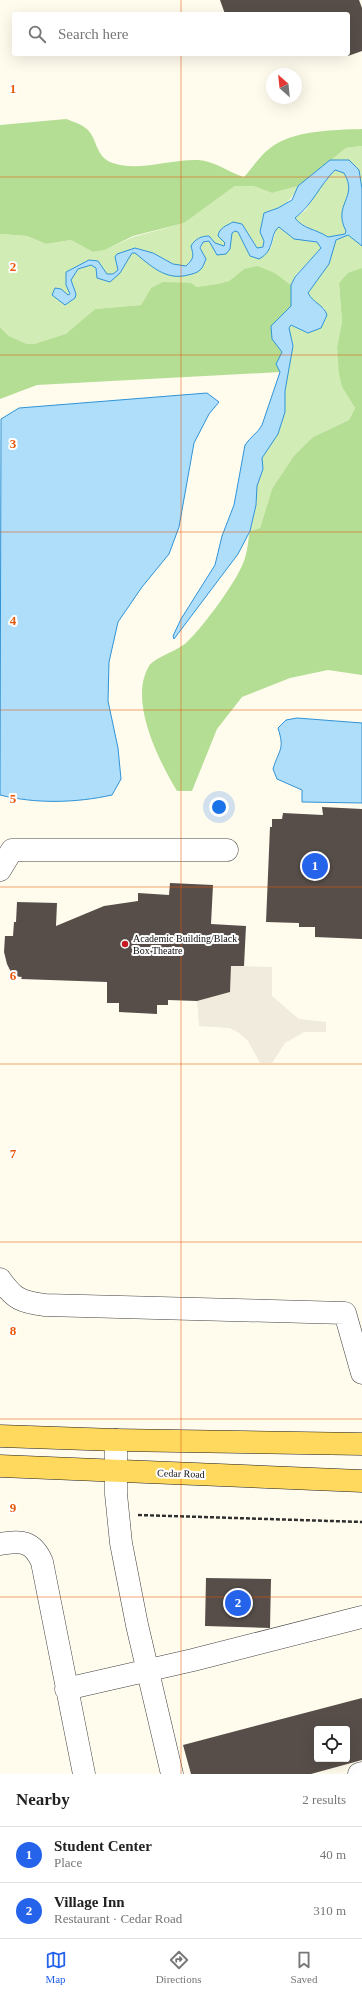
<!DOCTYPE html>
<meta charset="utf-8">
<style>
:root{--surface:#fff;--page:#f6f6f6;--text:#222;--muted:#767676;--line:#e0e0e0;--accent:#2563eb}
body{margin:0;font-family:Georgia,serif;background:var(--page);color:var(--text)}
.controls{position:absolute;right:12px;bottom:12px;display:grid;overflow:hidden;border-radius:4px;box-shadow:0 4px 16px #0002}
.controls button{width:36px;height:36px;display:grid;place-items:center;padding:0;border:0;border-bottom:1px solid var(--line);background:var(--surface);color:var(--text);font:20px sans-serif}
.compass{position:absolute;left:266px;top:68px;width:36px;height:36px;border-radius:50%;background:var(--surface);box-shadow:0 4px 16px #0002;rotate:333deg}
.you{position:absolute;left:219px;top:807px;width:14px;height:14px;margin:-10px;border:3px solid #fff;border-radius:50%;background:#1a73e8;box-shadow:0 0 0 6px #1a73e833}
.badge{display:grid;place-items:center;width:26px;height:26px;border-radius:50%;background:var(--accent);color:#fff;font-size:13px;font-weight:700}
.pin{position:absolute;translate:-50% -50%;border:2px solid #fff;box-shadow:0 1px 4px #0006}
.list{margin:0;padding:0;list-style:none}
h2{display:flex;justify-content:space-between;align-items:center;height:52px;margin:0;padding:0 16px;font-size:17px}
h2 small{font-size:13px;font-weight:400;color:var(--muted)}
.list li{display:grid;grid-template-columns:26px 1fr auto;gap:12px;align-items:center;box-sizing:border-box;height:56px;padding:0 16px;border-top:1px solid var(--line)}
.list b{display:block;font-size:15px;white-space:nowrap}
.list p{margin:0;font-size:13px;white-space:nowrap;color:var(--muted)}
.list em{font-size:13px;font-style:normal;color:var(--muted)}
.icon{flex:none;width:22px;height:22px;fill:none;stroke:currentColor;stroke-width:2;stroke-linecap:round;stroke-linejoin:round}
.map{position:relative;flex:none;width:362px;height:1774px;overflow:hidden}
.search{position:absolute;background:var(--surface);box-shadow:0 4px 16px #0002;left:12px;right:12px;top:12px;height:44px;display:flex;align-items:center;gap:10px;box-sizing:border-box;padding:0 14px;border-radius:4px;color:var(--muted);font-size:15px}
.sheet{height:164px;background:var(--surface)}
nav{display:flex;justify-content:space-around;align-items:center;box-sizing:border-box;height:56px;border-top:1px solid var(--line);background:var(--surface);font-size:11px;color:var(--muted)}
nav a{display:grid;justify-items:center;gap:2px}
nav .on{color:var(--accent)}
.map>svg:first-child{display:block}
</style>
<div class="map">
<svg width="362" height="1774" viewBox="0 0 362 1774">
<rect width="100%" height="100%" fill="#fffcee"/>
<path fill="#d1ecb4" d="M362 146V189L359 170 349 160H330L346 148Z
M335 170 344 173C358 197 333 207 346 231L345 234 328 237C317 230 304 228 295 218L306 210 321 184Z
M235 186H253L272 193 298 186C290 204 282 207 264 213L260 232 264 241V247L257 248 242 225 218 236 225 243 224 247 215 243 209 236 191 246C194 257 194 258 185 266L173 264 153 253 135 248 115 257 118 270 113 274H107L98 261 66 272V285L70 294 56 300 76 294 71 280 78 269 91 265 96 268 97 278 120 273 132 253H135L155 269 194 273 203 242 209 241 230 249 232 233 235 231 238 232 250 256 271 248 276 229 279 227 294 239 317 242 321 248 295 276 291 285 275 273 244 269 229 281 217 284 197 287 191 283 151 288 141 305 95 309 67 334 34 344H27L9 336 0 327V234L27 236 46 244 71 240 93 252 105 250 133 237 184 223Z
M348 235 362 246V268L348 274 339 283 342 322 337 347 342 387 355 408 349 420 313 437 272 489 260 528 250 531 256 505 257 486 263 469 262 458 278 434 285 412V391L293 346 289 328 290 325 308 333C324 327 324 326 325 309L312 301 308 293 329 264 336 240Z"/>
<path fill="#b4de93" d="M66 119C74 122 82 124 88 130 98 141 96 158 113 163 139 172 170 159 198 160 215 161 228 172 244 177 252 168 260 156 269 149 291 130 334 130 362 129V146L346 148 298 186 272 193 253 186H235L184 223 133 236 105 250 93 252 71 240 46 244 27 236 0 234V125Z
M257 266 275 273 291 285V306L271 326 272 339 282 352 277 364 280 372 37 385 0 399V327L9 336 27 344H34L66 334 95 309 141 305 151 288 163 282 191 283 197 287 217 284 229 281 244 269Z
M362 268V675L328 670 290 678 242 697 217 729 192 791H177C159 761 128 701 149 666 155 657 178 651 187 642 203 627 239 579 245 558 248 549 248 539 250 531L260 528 272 489 294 456 313 437 349 420 355 408 342 387 339 374 337 347 342 322 339 283 348 273Z"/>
<path fill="#f0ebdc" d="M231 966 272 967V996L299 1019 326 1022V1032H304L285 1043 272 1063H260L248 1041 238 1032 229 1028 199 1026 197 1001 230 992Z"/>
<path fill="#aedefa" stroke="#3093d7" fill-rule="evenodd" d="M330 160H349L359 170 362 189V246L348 235 336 240 329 264 308 293C313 303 324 305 327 315L321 328 308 333 291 325 289 328 293 346 285 391V412L278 434 262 458 263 469 257 486 256 505 250 531 238 554 174 639 173 636 181 619 215 565 222 536 234 505 245 445C250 437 258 433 262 425L280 372 276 364 282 352 272 339 271 326 291 306V285L295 277 321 248 317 242 294 239 279 227C269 234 276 250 259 259L250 256 238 232 235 231 232 233 230 249 226 254 217 255 209 241 203 242 200 248 206 259C204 263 203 268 200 270 197 273 192 274 188 275 166 281 151 266 135 253H132L120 273 110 282 97 278 96 268 91 265 78 269 71 280 76 294 75 298 65 305 52 295 55 288 61 289 68 295 70 294 66 285V272L89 260 98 261 107 274H113L118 270 115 257 117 254 135 248 153 253 173 264 186 266C194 258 194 257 191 246 195 239 201 236 209 236L215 243 224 246 225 243 218 236C219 228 226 226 233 222L242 224 257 248 263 247 264 241 260 232 264 213 278 208 292 200 298 186ZM335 170 344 173C359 198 332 204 346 231L345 234 328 237C316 229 303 229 295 218 313 204 319 186 335 170Z
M207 393 219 402 209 414 194 443 179 527 169 554 142 587 118 622 109 662 108 701 118 748 121 779 112 795C76 803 36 804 0 795L1 419 19 408Z
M297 718 362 723V803L302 802V790L277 779 273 769C279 749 285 750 278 728L286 720Z"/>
<path fill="#574e49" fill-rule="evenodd" d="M220 0H359L362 8V51L348 56V14H225Z
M322 807 362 809V939L315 937V927H299V923L266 922 270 827H272V819H282L283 813 323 815Z
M170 883 213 885 211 924 246 926 244 966H231L230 992 197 1001 168 1000V1005H157V1014L119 1012V1003H107V982L21 979 22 977 13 976 7 964 4 952 5 936H13L14 922H16L17 902 57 903 56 926 104 906 138 901V893L169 895Z
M206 1578 271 1579 270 1628 205 1626Z
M362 1698V1760L311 1774H191L183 1745ZM317 1729H347V1759H317Z"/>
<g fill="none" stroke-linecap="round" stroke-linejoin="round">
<defs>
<path id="minor" d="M0 870 12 850H227
M0 1279C14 1299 21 1302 45 1305L345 1313 362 1373
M116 1440V1494L121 1543 137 1625 172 1774
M0 1544C21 1540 33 1541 42 1562L84 1774
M66 1689 193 1660 362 1617
M359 1774 362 1773"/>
<path id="major" d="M0 1436 116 1440 362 1444
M0 1466 362 1481"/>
</defs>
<use href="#minor" stroke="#404040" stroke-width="23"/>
<use href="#major" stroke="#1e1e1e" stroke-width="23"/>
<path stroke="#2f2f2f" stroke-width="2.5" stroke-dasharray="4 2" stroke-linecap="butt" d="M138 1515 362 1522"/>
<use href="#minor" stroke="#fff" stroke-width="22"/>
<use href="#major" stroke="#ffd95e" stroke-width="22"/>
</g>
<path fill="none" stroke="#e8590c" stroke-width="1" stroke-opacity="0.55" d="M181 0V14M181 54V1774M0 177H362M0 355H362M0 532H362M0 710H362M0 887H362M0 1064H362M0 1242H362M0 1419H362M0 1597H362"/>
<circle fill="#c71b23" stroke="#fff" stroke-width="1.5" cx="125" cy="944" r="4"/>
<g text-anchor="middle" stroke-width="4" stroke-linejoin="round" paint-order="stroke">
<g font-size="10" fill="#0d0d0d" stroke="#fff" text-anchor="start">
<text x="133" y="942">Academic Building/Black<tspan x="133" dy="12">Box Theatre</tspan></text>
</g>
<g font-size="10" fill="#0d0d0d" stroke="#fff">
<text transform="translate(181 1473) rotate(2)" y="4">Cedar Road</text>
</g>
</g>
<g font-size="13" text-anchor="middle" font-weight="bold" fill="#e8590c" stroke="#fff" stroke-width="4" stroke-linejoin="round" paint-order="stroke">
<text x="13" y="93">1</text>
<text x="13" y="271">2</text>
<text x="13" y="448">3</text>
<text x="13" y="625">4</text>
<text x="13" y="803">5</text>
<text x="13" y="980">6</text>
<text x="13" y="1158">7</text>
<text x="13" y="1335">8</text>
<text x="13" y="1512">9</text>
</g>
</svg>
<div class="controls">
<button><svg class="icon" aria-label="locate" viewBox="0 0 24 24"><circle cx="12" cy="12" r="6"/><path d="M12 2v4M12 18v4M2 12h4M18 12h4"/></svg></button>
</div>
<svg class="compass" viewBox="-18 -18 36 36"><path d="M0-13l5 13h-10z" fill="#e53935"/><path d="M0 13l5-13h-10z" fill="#767676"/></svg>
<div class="you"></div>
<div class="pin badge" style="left:315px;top:866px">1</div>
<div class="pin badge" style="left:238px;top:1603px">2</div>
<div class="search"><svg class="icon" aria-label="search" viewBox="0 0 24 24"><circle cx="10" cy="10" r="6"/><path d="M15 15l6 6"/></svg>Search here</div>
</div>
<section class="sheet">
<h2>Nearby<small>2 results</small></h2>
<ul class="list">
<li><span class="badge">1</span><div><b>Student Center</b><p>Place</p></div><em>40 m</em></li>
<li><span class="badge">2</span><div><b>Village Inn</b><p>Restaurant · Cedar Road</p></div><em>310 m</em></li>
</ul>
</section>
<nav>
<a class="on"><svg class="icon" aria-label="map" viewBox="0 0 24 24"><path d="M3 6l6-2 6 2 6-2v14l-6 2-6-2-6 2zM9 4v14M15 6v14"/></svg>Map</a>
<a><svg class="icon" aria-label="directions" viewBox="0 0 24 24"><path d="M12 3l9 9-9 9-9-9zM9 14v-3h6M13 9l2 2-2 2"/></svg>Directions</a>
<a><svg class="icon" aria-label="saved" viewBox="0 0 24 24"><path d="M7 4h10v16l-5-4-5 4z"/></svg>Saved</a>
</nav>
